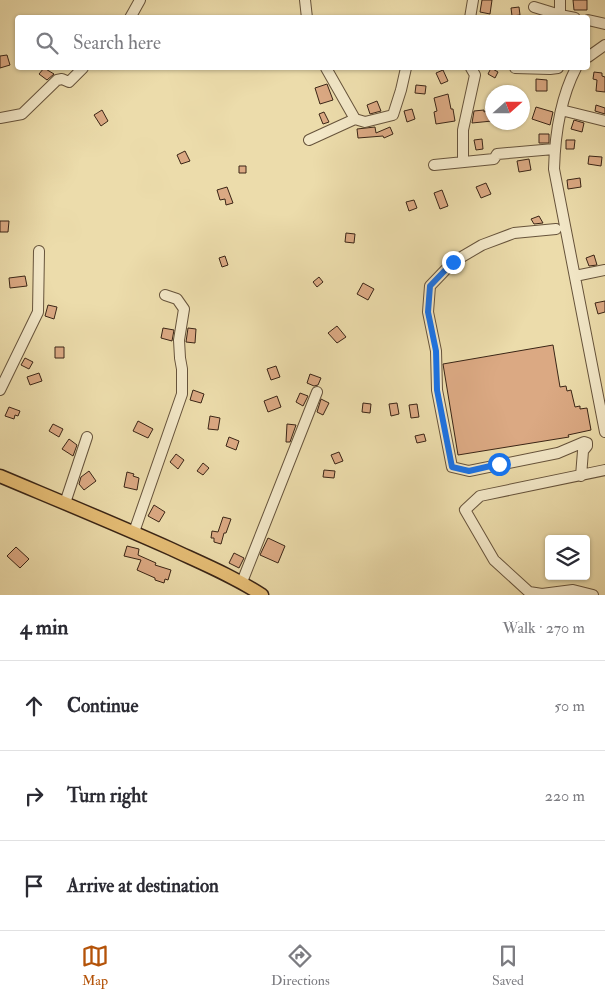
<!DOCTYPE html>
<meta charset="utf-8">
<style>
:root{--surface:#fff;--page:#f2f2f3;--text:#2b2b33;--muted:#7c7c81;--line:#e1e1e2;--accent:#b45309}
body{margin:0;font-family:"IM FELL Double Pica",serif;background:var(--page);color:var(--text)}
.controls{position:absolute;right:15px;bottom:15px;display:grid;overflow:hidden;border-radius:5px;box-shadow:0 1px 4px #0004}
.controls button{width:45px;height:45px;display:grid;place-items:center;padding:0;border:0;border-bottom:1px solid var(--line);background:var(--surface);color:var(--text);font:25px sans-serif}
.compass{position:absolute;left:485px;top:85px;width:45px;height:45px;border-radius:50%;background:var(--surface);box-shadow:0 1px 4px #0004;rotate:69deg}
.stop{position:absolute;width:15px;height:15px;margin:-11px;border:4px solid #1a73e8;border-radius:50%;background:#fff}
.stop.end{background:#1a73e8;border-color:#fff;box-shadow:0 1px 5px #0008}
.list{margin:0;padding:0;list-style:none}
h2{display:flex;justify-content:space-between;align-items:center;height:65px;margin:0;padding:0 20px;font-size:21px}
h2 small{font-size:16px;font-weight:400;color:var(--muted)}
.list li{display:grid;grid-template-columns:32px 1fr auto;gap:15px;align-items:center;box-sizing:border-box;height:90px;padding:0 20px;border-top:1px solid var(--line)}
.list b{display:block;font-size:19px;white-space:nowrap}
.list em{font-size:16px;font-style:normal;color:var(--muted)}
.icon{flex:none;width:28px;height:28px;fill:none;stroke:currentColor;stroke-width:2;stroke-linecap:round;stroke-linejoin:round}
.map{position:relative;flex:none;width:605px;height:595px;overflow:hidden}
.search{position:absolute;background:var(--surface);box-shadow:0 1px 4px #0004;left:15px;right:15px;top:15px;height:55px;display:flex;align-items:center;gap:12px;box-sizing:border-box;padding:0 18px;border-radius:5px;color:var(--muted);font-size:19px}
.sheet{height:335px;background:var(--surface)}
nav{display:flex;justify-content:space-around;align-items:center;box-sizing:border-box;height:70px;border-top:1px solid var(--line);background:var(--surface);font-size:14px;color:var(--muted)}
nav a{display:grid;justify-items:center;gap:2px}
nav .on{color:var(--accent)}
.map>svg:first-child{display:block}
</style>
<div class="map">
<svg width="605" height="595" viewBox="0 0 605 595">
<rect width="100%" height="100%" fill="#ecdcab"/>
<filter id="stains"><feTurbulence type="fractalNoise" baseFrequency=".004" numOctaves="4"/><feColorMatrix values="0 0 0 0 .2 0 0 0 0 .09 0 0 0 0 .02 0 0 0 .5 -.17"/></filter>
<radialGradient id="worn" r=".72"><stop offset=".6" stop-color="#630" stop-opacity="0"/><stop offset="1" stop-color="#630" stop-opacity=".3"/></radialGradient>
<path fill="#dba983" stroke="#3a2516" d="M482 0H492L490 14 480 12Z
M573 0H587V10H574Z
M519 7 520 15 512 16 511 8Z
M7 55 10 65 0 68V56Z
M44 68 54 74 47 80 39 74Z
M491 68 498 72 495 78 488 74Z
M443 70 448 81 441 84 436 73Z
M594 72 602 73V76L605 77V92L596 91 597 80 593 79Z
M536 79 547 80V91H536Z
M327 84 333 100 320 104 315 88Z
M416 85 426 86 425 94 415 93Z
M448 94 451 109H453L455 121 436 124 434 112 437 111 434 98Z
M377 101 381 111 370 114 367 105Z
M596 105 605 108V114L595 111Z
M536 107 553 112 550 125 532 119Z
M412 109 415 119 407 122 404 111Z
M492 109V121L472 123 474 111 484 110V112Z
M102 110 108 121 101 126 94 115Z
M324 112 329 122 323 124 319 114Z
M574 120 584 123 582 132 571 129Z
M375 127 376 133 390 127 393 134 384 138 383 136 358 138 357 129Z
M539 134H549V143H539Z
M482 139 483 149 476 150 474 140Z
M566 140H575L574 149H566Z
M185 151 190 161 181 164 177 155Z
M589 156 602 157 601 166 588 164Z
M529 159 531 170 519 172 517 161Z
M239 166H246V173H239Z
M580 178 581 187 568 189 567 180Z
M486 183 491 194 481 198 476 187Z
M227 187 233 203 226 205 225 199 220 200 217 190Z
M442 190 448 206 440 209 434 193Z
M414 200 417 208 409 211 406 202Z
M539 216 543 223 534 224 531 219Z
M0 221H9L8 232H0Z
M346 233 355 234 354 243 345 242Z
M594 255 597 265 589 266 586 258Z
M225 256 228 265 222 267 219 258Z
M25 276 27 286 10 288 9 278Z
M319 277 323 282 317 287 313 282Z
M363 283 374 289 368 300 357 294Z
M605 301V312L598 314 595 303Z
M48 305 57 307 54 319 45 316Z
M337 326 346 337 337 343 328 333Z
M163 328 174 330 172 341 161 338Z
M188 328 196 329 195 343 186 342Z
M553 345 560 387 566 386 567 391 571 390 575 407 580 406V409L587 408 591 430 568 435 569 437 458 455 443 364Z
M55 347H64V358H55Z
M25 358 33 362 29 369 21 365Z
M276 366 280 377 271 380 267 369Z
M39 373 42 381 30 385 27 377Z
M310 374 321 378 318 385 314 386 307 383Z
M193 390 204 394 201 403 190 400Z
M300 393 308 396 303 406 296 402Z
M277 396 281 407 268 412 264 401Z
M321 399 329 403 323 415 317 412Z
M363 403 371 404 370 413 362 412Z
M397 403 399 414 391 416 389 404Z
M417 404 419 417 411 418 409 405Z
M9 407 20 411 18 416 15 415 14 419 5 416Z
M210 416 220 418 218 430 208 429Z
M138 421 153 429 148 438 133 431Z
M53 424 63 429 59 437 49 431Z
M287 424 296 425 290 442H286Z
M424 434 426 441 417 443 415 436Z
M229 437 239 441 236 450 226 446Z
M69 439 77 445 73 456 62 449Z
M339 452 343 461 335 464 331 455Z
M176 454 184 460 178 469 170 462Z
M203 463 209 468 203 475 197 471Z
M324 470 335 471 334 478 323 477Z
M89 471 96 481 84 490 79 484 81 477Z
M127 472 134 474 133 476 139 478 137 490 124 487Z
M154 505 165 512 159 522 148 516Z
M223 517 231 519 226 533H224L221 544 214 542V538H211L212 531 218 532Z
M268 538 285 546 278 563 260 555Z
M127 546 139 549 138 555 156 563 155 565 171 570 168 580 165 579 164 583 155 580V578L137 570 141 560 124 556Z
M16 547 29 559 20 568 7 556Z
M234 553 244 558 239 568 229 563Z"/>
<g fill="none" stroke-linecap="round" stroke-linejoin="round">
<defs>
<path id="minor" d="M305 0 307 18
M560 0V15L575 18
M534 7 560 15
M130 18 140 0
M470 18 473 0
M588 20 605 24
M588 57 605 45
M326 68 355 119 365 122 393 115 401 90 406 68
M515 68 550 69 558 68
M576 68C560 99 555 134 554 169L605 432
M561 110 605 121
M0 118 22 114 57 80 62 79 69 82 83 68
M309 140 355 119
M463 162V130L475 75 471 68
M434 165 494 159 497 154 554 149
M556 229 514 233 482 245 453 262 430 286 428 312 436 351 437 390 452 467 469 471 558 453 584 442 587 443V446L583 451 581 476
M575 276 605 270
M0 390 38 312 39 251
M65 503 87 437
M134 532 182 394V369L180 358 179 340 184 309 177 299 165 295
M242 582 317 392
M593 595 573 590 542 594 529 592 494 560 465 510 480 496 605 470"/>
<path id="major" d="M0 476C57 500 113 523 169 548 201 563 233 576 262 595"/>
</defs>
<use href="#minor" stroke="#66533b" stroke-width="12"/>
<use href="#major" stroke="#3a2516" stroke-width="15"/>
<use href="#minor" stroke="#f3e8c8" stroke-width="10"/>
<use href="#major" stroke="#e6be76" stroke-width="12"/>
</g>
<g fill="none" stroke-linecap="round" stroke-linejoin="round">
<path stroke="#1a73e8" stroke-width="6" d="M453 262 430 286 428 312 436 351 437 390 452 467 469 471 499 464"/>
</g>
<rect width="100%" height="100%" filter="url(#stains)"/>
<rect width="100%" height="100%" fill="url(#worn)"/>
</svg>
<div class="controls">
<button><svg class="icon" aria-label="layers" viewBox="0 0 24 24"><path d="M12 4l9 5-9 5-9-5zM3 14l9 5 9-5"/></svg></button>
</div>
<svg class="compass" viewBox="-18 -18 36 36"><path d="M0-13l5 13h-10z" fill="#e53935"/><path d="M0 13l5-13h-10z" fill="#7c7c81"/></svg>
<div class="stop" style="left:499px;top:464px"></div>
<div class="stop end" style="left:453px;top:262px"></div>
<div class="search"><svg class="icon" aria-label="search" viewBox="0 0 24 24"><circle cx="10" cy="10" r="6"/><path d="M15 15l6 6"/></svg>Search here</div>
</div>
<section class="sheet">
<h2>4 min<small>Walk · 270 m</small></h2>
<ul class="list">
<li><svg class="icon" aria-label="ahead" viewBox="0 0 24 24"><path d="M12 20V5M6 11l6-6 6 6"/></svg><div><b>Continue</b></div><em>50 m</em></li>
<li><svg class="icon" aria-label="right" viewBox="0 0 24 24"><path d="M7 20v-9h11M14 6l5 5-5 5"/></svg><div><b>Turn right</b></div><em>220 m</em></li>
<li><svg class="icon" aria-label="arrive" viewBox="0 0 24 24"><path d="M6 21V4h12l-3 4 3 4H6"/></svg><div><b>Arrive at destination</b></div></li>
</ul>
</section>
<nav>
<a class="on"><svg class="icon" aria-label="map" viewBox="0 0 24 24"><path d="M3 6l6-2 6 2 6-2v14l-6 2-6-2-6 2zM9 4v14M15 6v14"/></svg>Map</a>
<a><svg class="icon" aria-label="directions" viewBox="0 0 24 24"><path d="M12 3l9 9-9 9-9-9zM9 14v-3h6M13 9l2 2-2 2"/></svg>Directions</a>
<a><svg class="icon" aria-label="saved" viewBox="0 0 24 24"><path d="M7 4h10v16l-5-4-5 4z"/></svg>Saved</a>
</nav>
